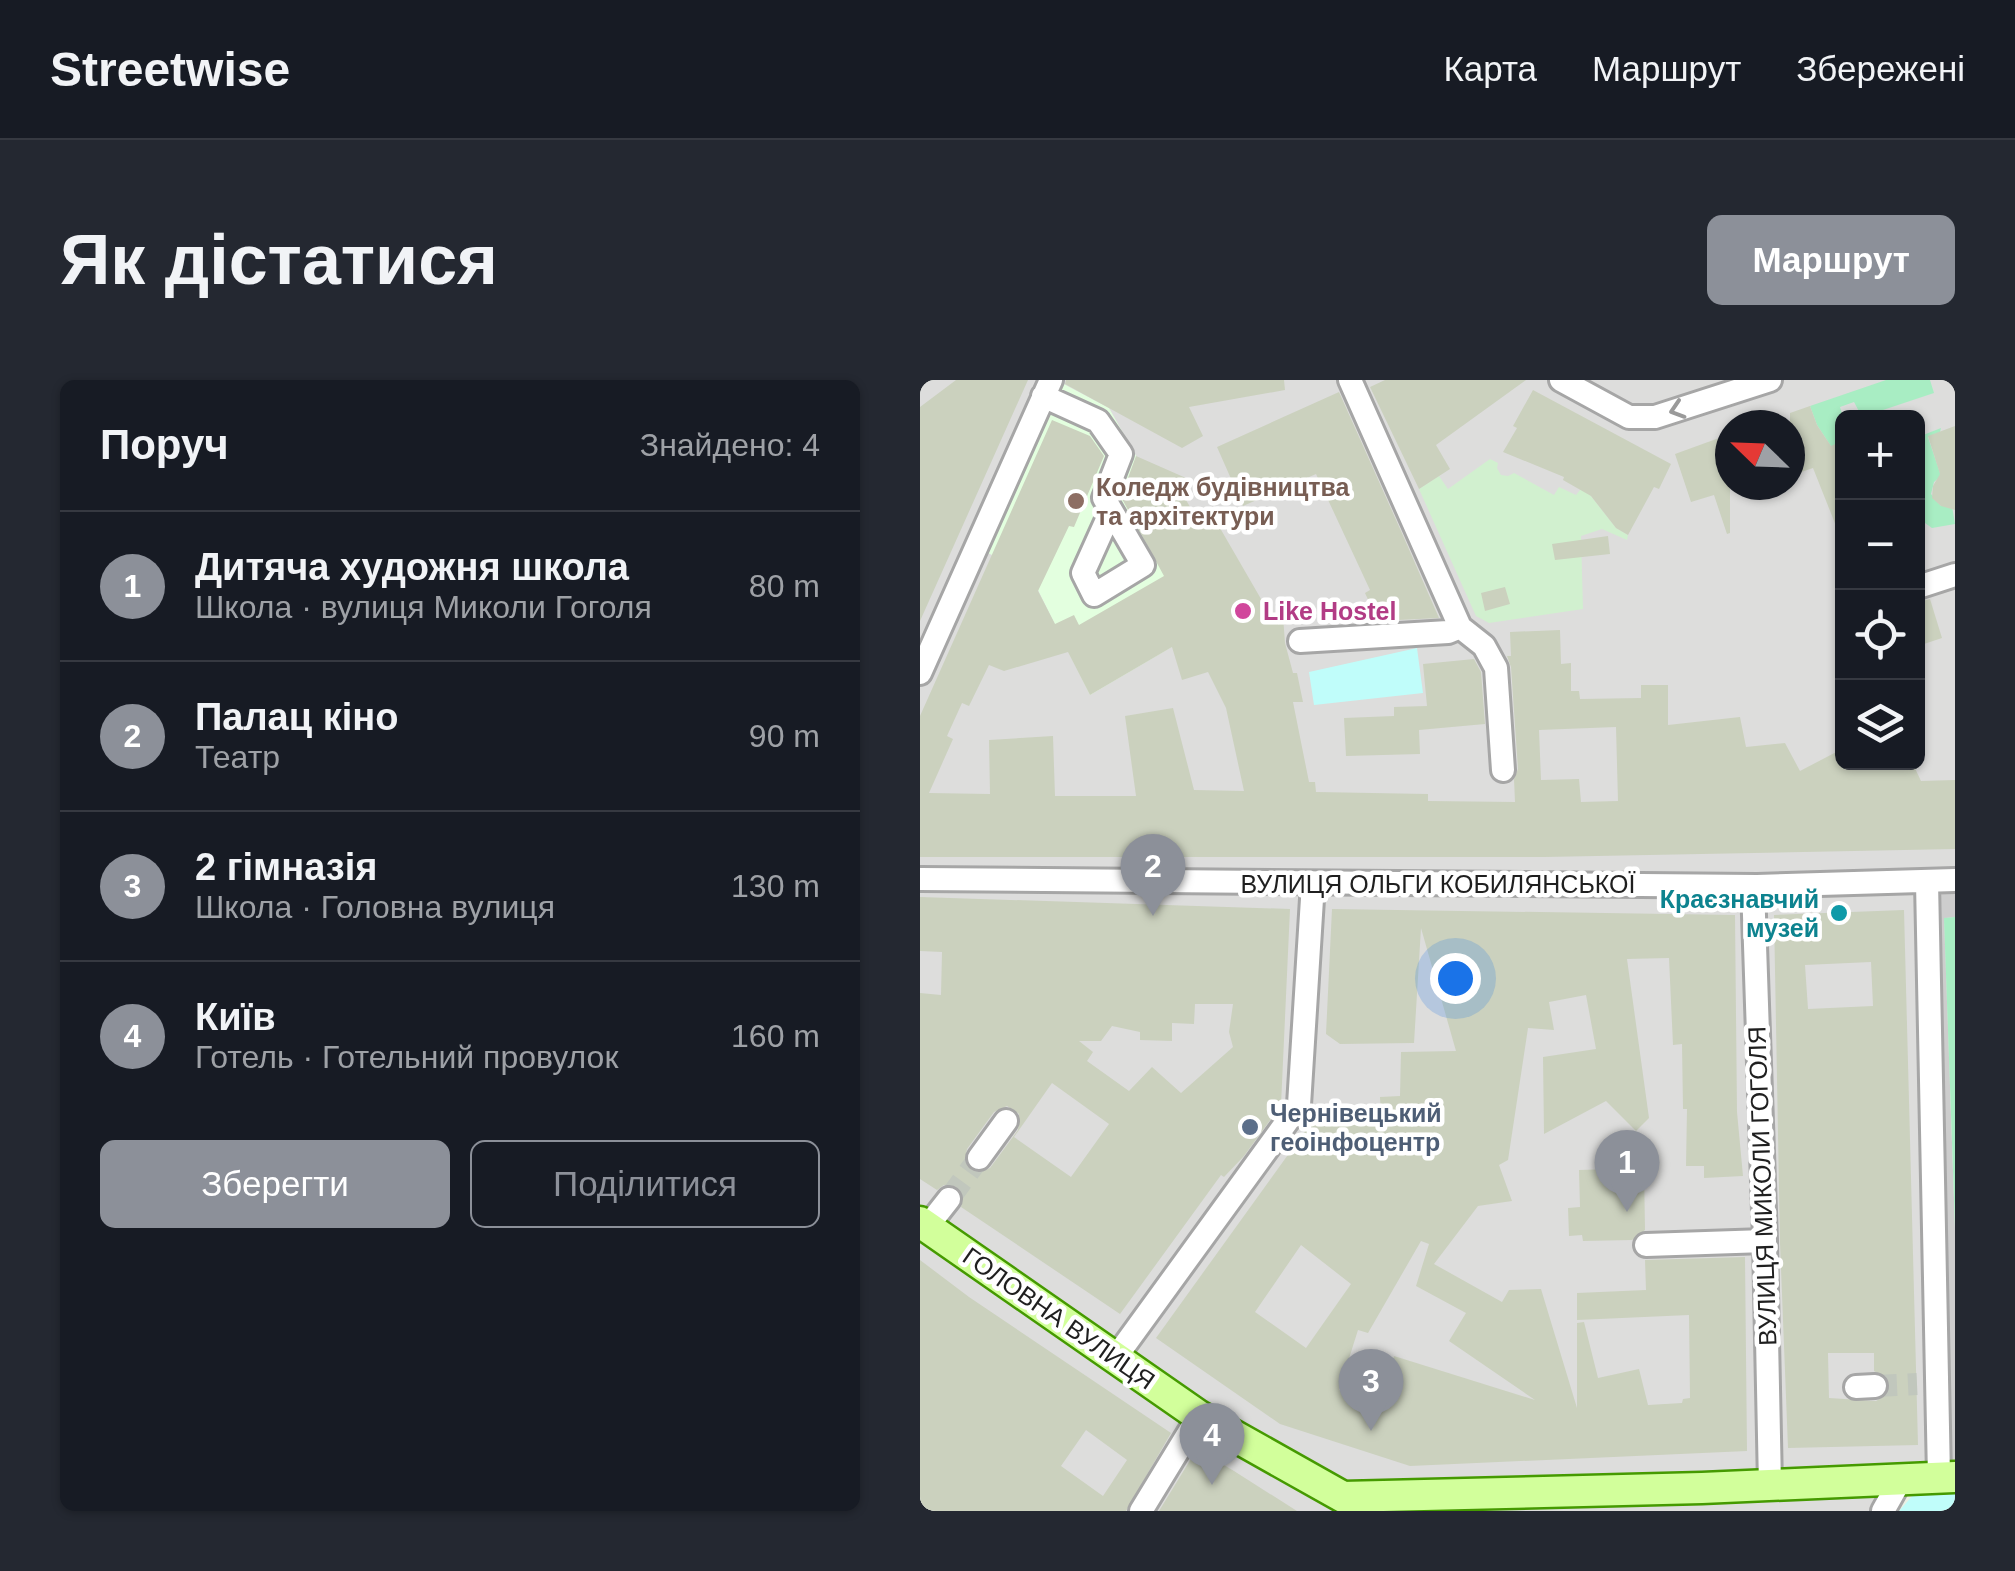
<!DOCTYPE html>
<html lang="uk">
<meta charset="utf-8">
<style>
:root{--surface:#171b24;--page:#242831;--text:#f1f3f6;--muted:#9ea1a6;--line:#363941;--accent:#8c9099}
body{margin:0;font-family:Helvetica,sans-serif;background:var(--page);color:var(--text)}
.controls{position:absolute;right:30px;top:30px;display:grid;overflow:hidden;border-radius:15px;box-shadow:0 2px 8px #0004}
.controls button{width:90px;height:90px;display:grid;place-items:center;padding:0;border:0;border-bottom:2px solid var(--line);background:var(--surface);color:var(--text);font:50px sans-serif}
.compass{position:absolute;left:795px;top:30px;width:90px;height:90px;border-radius:50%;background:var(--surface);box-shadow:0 2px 8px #0004;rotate:293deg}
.you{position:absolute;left:535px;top:598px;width:35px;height:35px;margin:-25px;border:8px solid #fff;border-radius:50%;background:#1a73e8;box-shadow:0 0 0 15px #1a73e833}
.badge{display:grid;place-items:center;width:65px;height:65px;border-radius:50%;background:var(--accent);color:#fff;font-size:32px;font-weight:700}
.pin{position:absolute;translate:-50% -82px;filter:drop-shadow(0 2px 5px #0008)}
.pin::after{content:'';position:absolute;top:52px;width:35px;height:30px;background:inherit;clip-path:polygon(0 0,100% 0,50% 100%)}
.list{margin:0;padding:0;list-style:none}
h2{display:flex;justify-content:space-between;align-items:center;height:130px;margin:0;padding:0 40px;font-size:42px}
h2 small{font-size:32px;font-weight:400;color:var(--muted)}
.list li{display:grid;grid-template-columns:65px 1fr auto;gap:30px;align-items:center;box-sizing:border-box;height:150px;padding:0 40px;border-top:2px solid var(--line)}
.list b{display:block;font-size:38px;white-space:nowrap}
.list p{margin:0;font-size:32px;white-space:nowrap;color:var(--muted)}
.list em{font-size:32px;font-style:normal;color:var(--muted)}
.actions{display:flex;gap:20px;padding:30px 40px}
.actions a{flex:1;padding:22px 0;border:2px solid var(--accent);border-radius:15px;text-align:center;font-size:35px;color:var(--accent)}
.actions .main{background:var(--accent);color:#fff}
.icon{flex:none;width:55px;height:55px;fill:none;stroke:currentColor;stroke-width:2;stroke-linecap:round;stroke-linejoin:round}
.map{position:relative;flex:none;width:1035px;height:1131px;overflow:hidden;border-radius:15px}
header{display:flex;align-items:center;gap:60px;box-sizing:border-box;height:140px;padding:0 50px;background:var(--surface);border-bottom:2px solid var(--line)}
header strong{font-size:48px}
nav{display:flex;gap:55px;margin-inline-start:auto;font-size:35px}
.intro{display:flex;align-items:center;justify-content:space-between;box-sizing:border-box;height:240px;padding:0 60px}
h1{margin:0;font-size:70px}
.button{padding:25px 45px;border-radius:15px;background:var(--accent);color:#fff;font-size:35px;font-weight:700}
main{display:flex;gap:60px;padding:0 60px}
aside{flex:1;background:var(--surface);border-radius:15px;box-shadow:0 2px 8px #0004}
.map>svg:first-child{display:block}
</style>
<header>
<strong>Streetwise</strong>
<nav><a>Карта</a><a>Маршрут</a><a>Збережені</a></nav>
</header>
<div class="intro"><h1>Як дістатися</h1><a class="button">Маршрут</a></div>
<main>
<aside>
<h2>Поруч<small>Знайдено: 4</small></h2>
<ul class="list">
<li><span class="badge">1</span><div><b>Дитяча художня школа</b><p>Школа · вулиця Миколи Гоголя</p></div><em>80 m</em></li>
<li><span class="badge">2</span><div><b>Палац кіно</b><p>Театр</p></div><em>90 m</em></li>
<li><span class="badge">3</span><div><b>2 гімназія</b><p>Школа · Головна вулиця</p></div><em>130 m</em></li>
<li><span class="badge">4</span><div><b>Київ</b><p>Готель · Готельний провулок</p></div><em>160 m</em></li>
</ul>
<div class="actions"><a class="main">Зберегти</a><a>Поділитися</a></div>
</aside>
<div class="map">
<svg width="1035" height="1131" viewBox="0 0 1035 1131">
<rect width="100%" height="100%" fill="#eaf1e5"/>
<path fill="#dddddc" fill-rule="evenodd" d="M0 0H1035V501L1020 1098 981 1100 963 1131H441L0 844ZM922 38H998V382H922ZM810 45H870V105H810Z
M0 852 262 1039 416 1131H0Z"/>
<path fill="#e3ffdf" d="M138 1 189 28 219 81 284 248 170 315 117 208 116 194 63 171Z"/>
<path fill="#cdcdcd" d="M1035 501V537L1024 538 1035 847V1097L1020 1098 1007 503Z"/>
<path fill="#d1f0cf" d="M570 79 578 83 577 88 581 95 588 96 594 93 634 115 639 107 656 115 660 110 667 111 696 148 708 155 707 160 682 149 661 156 663 229 569 243 556 236 499 109 519 96 528 109Z"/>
<path fill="#a8edc3" d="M966 0H1010L1014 13 942 37 934 22 920 27 923 37 922 83 897 45 890 26Z
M1021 48 1020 52 1008 57 1021 96 1014 102 1011 114 1021 126H1032L1035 144 1012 148 998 138V57Z
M1035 537V847L1024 538Z"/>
<path fill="#c0fdfa" d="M497 268 503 313 394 325 389 292Z
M1035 1111V1131H979L994 1114Z"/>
<path fill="#cbd1be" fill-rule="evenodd" d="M36 0H108L0 241V27Z
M146 0H364L365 10 269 27 283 56 262 68 145 4Z
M465 0H606L516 65 530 89 499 109 450 7Z
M613 10 751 84 739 109 734 107 708 155 696 148 671 116 643 100 644 97 583 72 597 48 593 46Z
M419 12 481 151 519 238 458 241 445 213 450 210 396 94 323 126 297 67Z
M890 26 897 45 911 66 922 61V161L893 88 870 96V33Z
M132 40 170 56 184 76 154 147 149 146 118 211 135 244 154 235 159 245 244 196 201 117 216 76 266 98 256 103 276 137 289 129 352 238 363 236 365 263 373 293H377L383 322H373L389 402H395L396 412 508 414V421L595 422 594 399 598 389 591 287 587 276H591L590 252 640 250 641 284 651 283V311H659L660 319 721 318V305H748V345L820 337 826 367 865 363 880 391 922 369V382H992L1001 401 1035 400V469L624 477H0V336ZM252 267 262 300 288 292 306 328 324 411 274 410 253 328 205 336 216 416H135L133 356 69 360 70 414 9 413 33 359 27 356 42 323 49 326 69 285 84 291 148 272 170 315ZM696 347 698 421 661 422 659 399 621 400 619 350Z
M1035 46V130L1021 126 1012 118 1013 106 1020 94 1008 56Z
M810 54V153L807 154 794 115 771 122 755 74Z
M688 156 690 174 635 180 632 164Z
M585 207 590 224 565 231 561 213Z
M1010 219 1022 258 998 266V222Z
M554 279 561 292 565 344 499 350 500 374 426 376 424 338 474 336V327L507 326 503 284Z
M0 517 370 529 361 725 324 776 304 797 301 795 200 934 41 827 43 814 37 807 24 805 17 810 0 799V613L21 615 22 572 0 571ZM275 624H313L309 652 313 667 261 713 232 687 209 711 167 681 173 672 159 661H181L192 646 220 652V660L252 661V643L274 644ZM132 703 189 744 151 797 94 757ZM87 726 99 734 98 750 70 788 58 793 51 791 45 783 47 769 74 732Z
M412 529 815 535 817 732 823 796 784 798V786H766L767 729H763L762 664 753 665 749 578 707 579 729 738 716 751 686 721 624 754 623 677 676 669 666 615 629 622 634 650 608 648 588 780 579 785 592 821 558 826 514 884 582 922 589 910 621 909 657 1028V943L664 942 678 998 719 989 728 1025 762 1023 763 1019 770 1018 769 935 657 940V913L726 910 725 880 825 877 827 1071 490 1086 360 1044 236 958 398 733 427 726 462 750 460 717 480 716 481 672 536 671 501 548 494 663 420 664 406 654ZM501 861 509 864 496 906 546 933 529 961 615 1020 474 976 460 1022 419 1010 438 950 448 953ZM381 865 431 904 386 968 335 932Z
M984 530 998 1065 868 1068 860 863 854 535ZM951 582 953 626 888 629 885 585ZM908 973H954V991L968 999V1014L956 1021 909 1018Z
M724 788 725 850 712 860 663 861 662 855 649 856 648 828 660 827 659 790Z
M0 880 49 917 251 1053 206 1131H0ZM166 1050 207 1080 183 1116 141 1086Z
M277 1069 314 1091 377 1131H239Z"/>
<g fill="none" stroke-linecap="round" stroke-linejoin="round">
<path stroke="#c1c7bd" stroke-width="22" stroke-dasharray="22 11" stroke-linecap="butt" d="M29 819 59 778
M955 1006 997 1004"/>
<defs>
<path id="minor" d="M430 0 540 247 564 266 576 288 583 390
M641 0 709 37H735L850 0
M123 16 178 41 201 74 184 118 223 185 174 215 163 193 191 131
M998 207 1035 195
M380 261 528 252 540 247
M0 293 131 0
M0 499 837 506 1035 500
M1007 502 1019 1097
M833 506 845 861 850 1105
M59 778 86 741
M7 847 29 819
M726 865 845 861
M196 977 379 725 393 503
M936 1007 955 1006
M221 1131 279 1036
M963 1131 981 1099"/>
<path id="major" d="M0 842 279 1036 423 1117 782 1108 1035 1097"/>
</defs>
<use href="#minor" stroke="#a6a6a6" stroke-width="28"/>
<use href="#major" stroke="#459a00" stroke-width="35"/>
<use href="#minor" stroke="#fff" stroke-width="22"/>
<use href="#major" stroke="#d2ff9b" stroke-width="30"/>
</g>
<defs><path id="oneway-chevron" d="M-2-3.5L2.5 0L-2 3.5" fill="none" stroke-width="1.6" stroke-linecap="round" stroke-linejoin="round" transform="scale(2.5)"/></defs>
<use stroke="#9a9a9a" href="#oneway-chevron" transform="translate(757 30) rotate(162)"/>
<circle fill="#8d6e63" stroke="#fff" stroke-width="4" cx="156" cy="121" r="10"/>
<circle fill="#d1479c" stroke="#fff" stroke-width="4" cx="323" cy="231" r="10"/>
<circle fill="#0f9aa8" stroke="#fff" stroke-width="4" cx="919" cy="533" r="10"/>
<circle fill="#5c6f8a" stroke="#fff" stroke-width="4" cx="330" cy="747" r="10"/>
<g text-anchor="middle" stroke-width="9" stroke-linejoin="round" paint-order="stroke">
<g font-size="25" font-weight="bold" fill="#785e54" stroke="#fff" text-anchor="start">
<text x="176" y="116">Коледж будівництва<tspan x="176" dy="29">та архітектури</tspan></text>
</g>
<g font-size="25" font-weight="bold" fill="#b23c85" stroke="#fff" text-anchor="start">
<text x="343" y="240">Like Hostel</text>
</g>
<g font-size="25" fill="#1f1f1f" stroke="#fff">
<text x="518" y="513">ВУЛИЦЯ ОЛЬГИ КОБИЛЯНСЬКОЇ</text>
<text transform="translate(842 806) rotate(-92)" y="9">ВУЛИЦЯ МИКОЛИ ГОГОЛЯ</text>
<text transform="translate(139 938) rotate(35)" y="9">ГОЛОВНА ВУЛИЦЯ</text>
</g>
<g font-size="25" font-weight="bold" fill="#0d838f" stroke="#fff" text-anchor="end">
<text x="899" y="528">Краєзнавчий<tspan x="899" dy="29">музей</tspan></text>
</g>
<g font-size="25" font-weight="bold" fill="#4e5e75" stroke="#fff" text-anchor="start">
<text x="350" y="742">Чернівецький<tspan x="350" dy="29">геоінфоцентр</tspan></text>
</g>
</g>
</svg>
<div class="controls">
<button>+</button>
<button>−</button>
<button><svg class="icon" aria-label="locate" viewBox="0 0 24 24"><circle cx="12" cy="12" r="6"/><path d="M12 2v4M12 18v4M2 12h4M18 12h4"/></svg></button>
<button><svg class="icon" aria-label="layers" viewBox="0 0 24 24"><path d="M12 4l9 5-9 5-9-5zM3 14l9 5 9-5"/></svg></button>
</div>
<svg class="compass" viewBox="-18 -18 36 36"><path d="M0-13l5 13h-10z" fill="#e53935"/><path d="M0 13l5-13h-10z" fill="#9ea1a6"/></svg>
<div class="you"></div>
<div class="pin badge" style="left:707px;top:832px">1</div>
<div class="pin badge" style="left:233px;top:536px">2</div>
<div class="pin badge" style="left:451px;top:1051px">3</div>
<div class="pin badge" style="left:292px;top:1105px">4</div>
</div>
</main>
